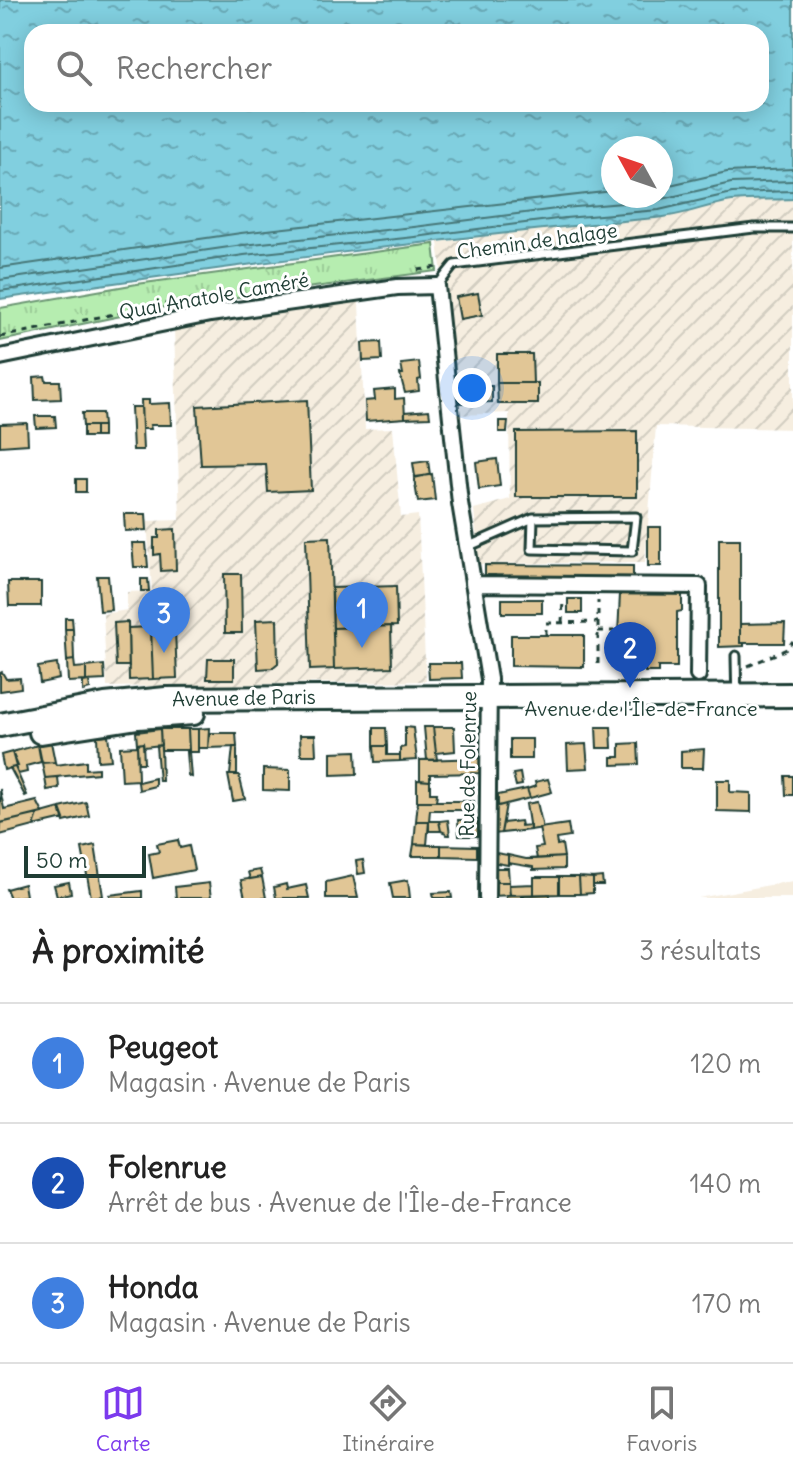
<!DOCTYPE html>
<html lang="fr">
<meta charset="utf-8">
<style>
:root{--surface:#fff;--page:#f2f2f2;--text:#222;--muted:#767676;--line:#e0e0e0;--accent:#7c3aed}
body{margin:0;font-family:Delius,sans-serif;background:var(--page);color:var(--text)}
.compass{position:absolute;left:601px;top:136px;width:72px;height:72px;border-radius:50%;background:var(--surface);box-shadow:0 4px 20px #0003;rotate:310deg}
.scale{position:absolute;left:24px;bottom:20px;width:122px;box-sizing:border-box;padding-left:8px;border:4px solid #1f3d34;border-top:0;font-size:22px;line-height:28px;white-space:nowrap;color:#1f3d34;-webkit-text-stroke:6px #fff;paint-order:stroke}
.you{position:absolute;left:472px;top:388px;width:28px;height:28px;margin:-20px;border:6px solid #fff;border-radius:50%;background:#1a73e8;box-shadow:0 0 0 12px #1a73e833}
.badge{display:grid;place-items:center;width:52px;height:52px;border-radius:50%;background:var(--accent);color:#fff;font-size:26px;font-weight:700}
.pin{position:absolute;translate:-50% -66px;filter:drop-shadow(0 2px 4px #0008)}
.pin::after{content:'';position:absolute;top:42px;width:28px;height:24px;background:inherit;clip-path:polygon(0 0,100% 0,50% 100%)}
.list{margin:0;padding:0;list-style:none}
h2{display:flex;justify-content:space-between;align-items:center;height:104px;margin:0;padding:0 32px;font-size:34px}
h2 small{font-size:26px;font-weight:400;color:var(--muted)}
.list li{display:grid;grid-template-columns:52px 1fr auto;gap:24px;align-items:center;box-sizing:border-box;height:120px;padding:0 32px;border-top:2px solid var(--line)}
.list b{display:block;font-size:30px;white-space:nowrap}
.list p{margin:0;font-size:26px;white-space:nowrap;color:var(--muted)}
.list em{font-size:26px;font-style:normal;color:var(--muted)}
.icon{flex:none;width:44px;height:44px;fill:none;stroke:currentColor;stroke-width:2;stroke-linecap:round;stroke-linejoin:round}
.map{position:relative;flex:none;width:793px;height:898px;overflow:hidden}
.search{position:absolute;background:var(--surface);box-shadow:0 4px 20px #0003;left:24px;right:24px;top:24px;height:88px;display:flex;align-items:center;gap:20px;box-sizing:border-box;padding:0 28px;border-radius:24px;color:var(--muted);font-size:30px}
.sheet{height:464px;background:var(--surface)}
nav{display:flex;justify-content:space-around;align-items:center;box-sizing:border-box;height:112px;border-top:2px solid var(--line);background:var(--surface);font-size:22px;color:var(--muted)}
nav a{display:grid;justify-items:center;gap:4px}
nav .on{color:var(--accent)}
.map>svg:first-child{display:block}
</style>
<div class="map">
<svg width="793" height="898" viewBox="0 0 793 898">
<defs>
<pattern id="industrial-furrows" width="10" height="10" patternUnits="userSpaceOnUse" patternTransform="scale(2)"><rect width="10" height="10" fill="#f6eee0"/><path d="M-1 1l2-2M0 10L10 0M9 11l2-2" fill="none" stroke="#d2cdc1"/></pattern>
<pattern id="park-tufts" width="24" height="20" patternUnits="userSpaceOnUse" patternTransform="scale(2)"><rect width="24" height="20" fill="#b6edb0"/><path d="M3 7l-1-3M5 7V3M7 7l1-3M15 17l-1-3M17 17v-4M19 17l1-3" fill="none" stroke="#9ccc98"/></pattern>
<pattern id="water-ripples" width="26" height="14" patternUnits="userSpaceOnUse" patternTransform="scale(2)"><rect width="26" height="14" fill="#81cfdf"/><path d="M2 4q2-2 4 0t4 0M15 11q2-2 4 0t4 0" fill="none" stroke="#69a9b6"/></pattern>
</defs>
<rect width="100%" height="100%" fill="#fff"/>
<filter id="ink" filterUnits="userSpaceOnUse"><feTurbulence type="fractalNoise" baseFrequency=".0125" numOctaves="2"/><feDisplacementMap in="SourceGraphic" scale="16" xChannelSelector="R" yChannelSelector="G"/><feConvolveMatrix kernelMatrix="1 2 1 2 8 2 1 2 1" color-interpolation-filters="sRGB"/></filter>
<g filter="url(#ink)">
<path fill="#f6eee0" d="M793 881V898H698L781 883Z"/>
<path fill="url(#industrial-furrows)" d="M793 199V429L656 426 645 562 479 564 474 509 510 499 509 413 459 415 438 242 566 226 661 218 733 201Z
M358 283 365 429 393 428 401 517 418 515 426 681 107 687 103 614 127 610V592L152 591 147 521 180 520 174 328 167 311Z"/>
<path fill="url(#park-tufts)" stroke="#6a9572" stroke-width="2" d="M434 244 437 271 169 306 0 341V308L137 284Z"/>
<path fill="url(#water-ripples)" stroke="#5a959b" stroke-width="2" fill-rule="evenodd" d="M0 0H793V199C773 200 752 199 732 201 707 205 682 216 655 218 436 238 218 268 0 299ZM32 32H761V104H32ZM613 148H661V196H613Z"/>
<g fill="none" stroke-linecap="round" stroke-linejoin="round">
<path stroke="#467778" stroke-width="2" d="M661 187 727 172 793 169
M0 268 241 233 613 191
M0 280 243 245 414 227 564 208 658 200 731 183 793 181
M0 291 244 255 415 237 565 218 659 210 732 193 793 191"/>
</g>
<path fill="#e1c696" stroke="#1f3d34" stroke-width="2" d="M478 293 482 315 460 319 456 297Z
M381 342 382 360 363 361 362 343Z
M497 354H532L533 383H497Z
M419 362 421 379 418 380 419 391 405 393 400 374H403L401 364Z
M45 376 46 381H60L61 399 35 400 34 377Z
M497 383H538V404H498Z
M460 386H492V402L460 403Z
M395 389V399L404 398 405 418 366 421 365 401 375 400 374 391Z
M141 400H149V404L170 403 171 425H150L151 429H142Z
M307 400 311 490 268 492 266 464 201 465 197 406Z
M131 407H141L143 450H133Z
M429 410 430 417 405 418V412Z
M82 413H102L103 426H83Z
M35 416H55L56 427 36 428Z
M499 421H508L507 432H499Z
M27 423 28 444 0 446V424Z
M83 426H95V437H83Z
M95 426H103V437H95Z
M637 431V497H516V432Z
M497 459 500 486 479 489 476 462Z
M428 461 430 475 415 477 413 463Z
M432 474 435 500 418 502 414 478Z
M76 479H86V492H76Z
M124 514H146L147 530 125 531Z
M648 527H661V566H648Z
M175 529 176 570 161 571 160 554 154 555V538H159V530Z
M330 537 334 669 310 670 306 538Z
M719 539H740V643H744V646L719 647Z
M132 543H146L148 567H134Z
M485 565 633 566V581H494L495 575H485Z
M224 574H241L242 633H225Z
M97 576H108L111 610 100 611Z
M141 579H148L149 591H141Z
M8 582H41V606H9Z
M396 586 397 626 333 628 332 588Z
M620 594H682V611L677 612V667H658V672H645V667H620V634H618Z
M502 599H542V613H502Z
M568 599H582V613H568Z
M174 606 177 678 153 679 150 607Z
M65 618H72L73 629H65Z
M277 619 278 663 272 668 258 669 256 620Z
M128 622 129 666H116L114 623Z
M785 623 784 643H740V624Z
M391 626 392 667 334 669 333 628Z
M151 627 153 679 129 680 128 628Z
M65 629H73L74 660 67 661Z
M511 635H584V667L511 666Z
M208 659H234V679H207Z
M74 660 75 668 86 667V681L68 682 67 661Z
M428 663H461L462 678 429 679Z
M57 664 59 679 40 683 38 667Z
M104 665 105 680 86 681V667Z
M2 672 6 679 20 678 21 688 0 691V673Z
M89 681 90 689 83 691V682Z
M405 727 413 728 417 760 400 761V748L405 747Z
M424 727H433L437 760H427Z
M433 727H454L455 751 436 753Z
M479 727 483 730V750L478 751Z
M596 727H611L612 748H597Z
M209 728 208 748H198V729Z
M374 728H386L387 746H374Z
M160 729H188L189 750H161Z
M160 729 161 745 144 747 143 743 137 744 136 732Z
M188 729H198V752H189Z
M210 733H236L237 747 208 748Z
M108 735 111 760 98 761 97 736Z
M300 735H315L316 755H301Z
M510 739H532V759H510Z
M51 742 55 762 42 763 38 743Z
M143 743 144 763H138L137 744Z
M638 743 639 764 612 765V757H620V744Z
M586 744 588 768 568 769 567 745Z
M38 745 41 762 26 766 27 772 18 774 12 752Z
M161 745 162 781H159L156 746Z
M137 746 138 780 122 781 120 747Z
M374 746H387V755H400V761L375 762Z
M233 747H237V775H230Z
M704 749 703 768H681V751Z
M356 751 357 774 331 775V752Z
M12 752 18 766 4 770 1 755Z
M186 752H189L191 777 188 776Z
M484 758 483 773 430 774V781L420 780V760Z
M86 761V769L98 768V773L45 778 42 763 55 762 56 765Z
M15 767 27 795 25 796 10 768Z
M263 769 290 770V791L263 790Z
M520 773 522 785 516 786 513 774Z
M228 775H239L245 799 233 801Z
M785 776H793V795H786Z
M58 777 59 788 47 790 45 778Z
M155 778V786L139 790 138 782Z
M548 779 552 792 530 798 527 789 536 786 535 782Z
M417 780 430 781V793H437L436 801H417Z
M717 780H730V792L751 793V812L717 811Z
M0 789 4 809 37 801 43 813 0 823Z
M527 789 530 798 498 806V795Z
M418 801H474L475 810H430L429 821H416Z
M86 802 89 816 64 822 60 808Z
M537 802 543 828 530 830 526 804Z
M506 804 501 833 490 835 495 807Z
M60 808 64 819 34 826 38 814Z
M38 814 34 826 0 835 1 823Z
M448 820 450 835H447L446 833 441 831 439 821Z
M458 820H477L478 836H459Z
M416 821H429L427 845 414 844Z
M429 821H439L441 831H429Z
M520 821 521 826 530 825V830L501 833 503 823Z
M568 824 570 837 556 839 557 845 562 844 564 857 537 859 535 848 543 847 539 828Z
M178 840 180 848 189 846 194 870 153 878 149 854 159 852 157 844Z
M414 844 441 845V856H412Z
M95 845 103 896 91 897 82 848Z
M441 845 477 846V857L441 856Z
M490 852 508 855V865L491 862Z
M508 855 526 859 564 857V869L533 870V867L508 863Z
M363 860 365 873 358 874 356 861Z
M491 868H508L509 882H492Z
M260 870 262 877 250 879 248 872Z
M353 876 358 898H326V882Z
M262 877 266 898H245L241 880Z
M534 877H559V894L534 895Z
M559 877H579L580 894H559Z
M579 877 593 878V893L580 894Z
M602 877 603 885H593V878Z
M408 880 410 898H393L390 883Z
M69 882 71 893 57 896 54 885Z
M492 882H509L510 895 493 896Z
M209 883 211 898H176L175 887Z
M24 884 26 896 10 898 6 889Z
M286 884 287 889 306 885 309 898H276L274 887Z
M534 884V895H510L509 885Z
M142 891V898H110V895Z
M451 892 452 898H434L433 893Z
M550 894V898H506V895Z"/>
<g fill="none" stroke-linecap="round" stroke-linejoin="round">
<defs>
<path id="lane" d="M437 286 454 265 754 228H793
M467 547 533 518 636 517 632 551 532 549 533 518
M736 656 737 709"/>
<path id="street" d="M0 357 210 314 397 287 437 286 460 503 489 679 487 898
M473 584 699 586 698 675"/>
<path id="primary" d="M0 725 105 705 166 699 793 695
M41 732 138 717 193 713"/>
</defs>
<use href="#lane" stroke="#1f3d34" stroke-width="13"/>
<use href="#street" stroke="#1f3d34" stroke-width="20"/>
<use href="#primary" stroke="#1f3d34" stroke-width="28"/>
<path stroke="#1f3d34" stroke-width="3" stroke-dasharray="6 6" stroke-linecap="butt" d="M418 270 438 267
M0 337 169 303 205 298
M562 623 563 599
M598 631H618
M546 635V623L598 622
M598 664V601
M748 666 787 649 793 641"/>
<use href="#lane" stroke="#fff" stroke-width="7"/>
<use href="#street" stroke="#fff" stroke-width="14"/>
<use href="#primary" stroke="#fff" stroke-width="22"/>
</g>
</g>
<g text-anchor="middle" stroke-width="6" stroke-linejoin="round" paint-order="stroke">
<g font-size="20" fill="#1f3d34" stroke="#fff">
<text transform="translate(537 241) rotate(-8)" y="7">Chemin de halage</text>
<text transform="translate(214 296) rotate(-10)" y="7">Quai Anatole Caméré</text>
<text transform="translate(244 698) rotate(-1)" y="7">Avenue de Paris</text>
<text x="641" y="716">Avenue de l'Île-de-France</text>
<text transform="translate(468 764) rotate(-89)" y="7">Rue de Folenrue</text>
</g>
</g>
</svg>
<svg class="compass" viewBox="-18 -18 36 36"><path d="M0-13l5 13h-10z" fill="#e53935"/><path d="M0 13l5-13h-10z" fill="#767676"/></svg>
<div class="scale">50 m</div>
<div class="you"></div>
<div class="pin badge" style="left:362px;top:648px;background:#3f7fe0">1</div>
<div class="pin badge" style="left:630px;top:688px;background:#1a4fb4">2</div>
<div class="pin badge" style="left:164px;top:653px;background:#3f7fe0">3</div>
<div class="search"><svg class="icon" aria-label="search" viewBox="0 0 24 24"><circle cx="10" cy="10" r="6"/><path d="M15 15l6 6"/></svg>Rechercher</div>
</div>
<section class="sheet">
<h2>À proximité<small>3 résultats</small></h2>
<ul class="list">
<li><span class="badge" style="background:#3f7fe0">1</span><div><b>Peugeot</b><p>Magasin · Avenue de Paris</p></div><em>120 m</em></li>
<li><span class="badge" style="background:#1a4fb4">2</span><div><b>Folenrue</b><p>Arrêt de bus · Avenue de l'Île-de-France</p></div><em>140 m</em></li>
<li><span class="badge" style="background:#3f7fe0">3</span><div><b>Honda</b><p>Magasin · Avenue de Paris</p></div><em>170 m</em></li>
</ul>
</section>
<nav>
<a class="on"><svg class="icon" aria-label="map" viewBox="0 0 24 24"><path d="M3 6l6-2 6 2 6-2v14l-6 2-6-2-6 2zM9 4v14M15 6v14"/></svg>Carte</a>
<a><svg class="icon" aria-label="directions" viewBox="0 0 24 24"><path d="M12 3l9 9-9 9-9-9zM9 14v-3h6M13 9l2 2-2 2"/></svg>Itinéraire</a>
<a><svg class="icon" aria-label="saved" viewBox="0 0 24 24"><path d="M7 4h10v16l-5-4-5 4z"/></svg>Favoris</a>
</nav>
